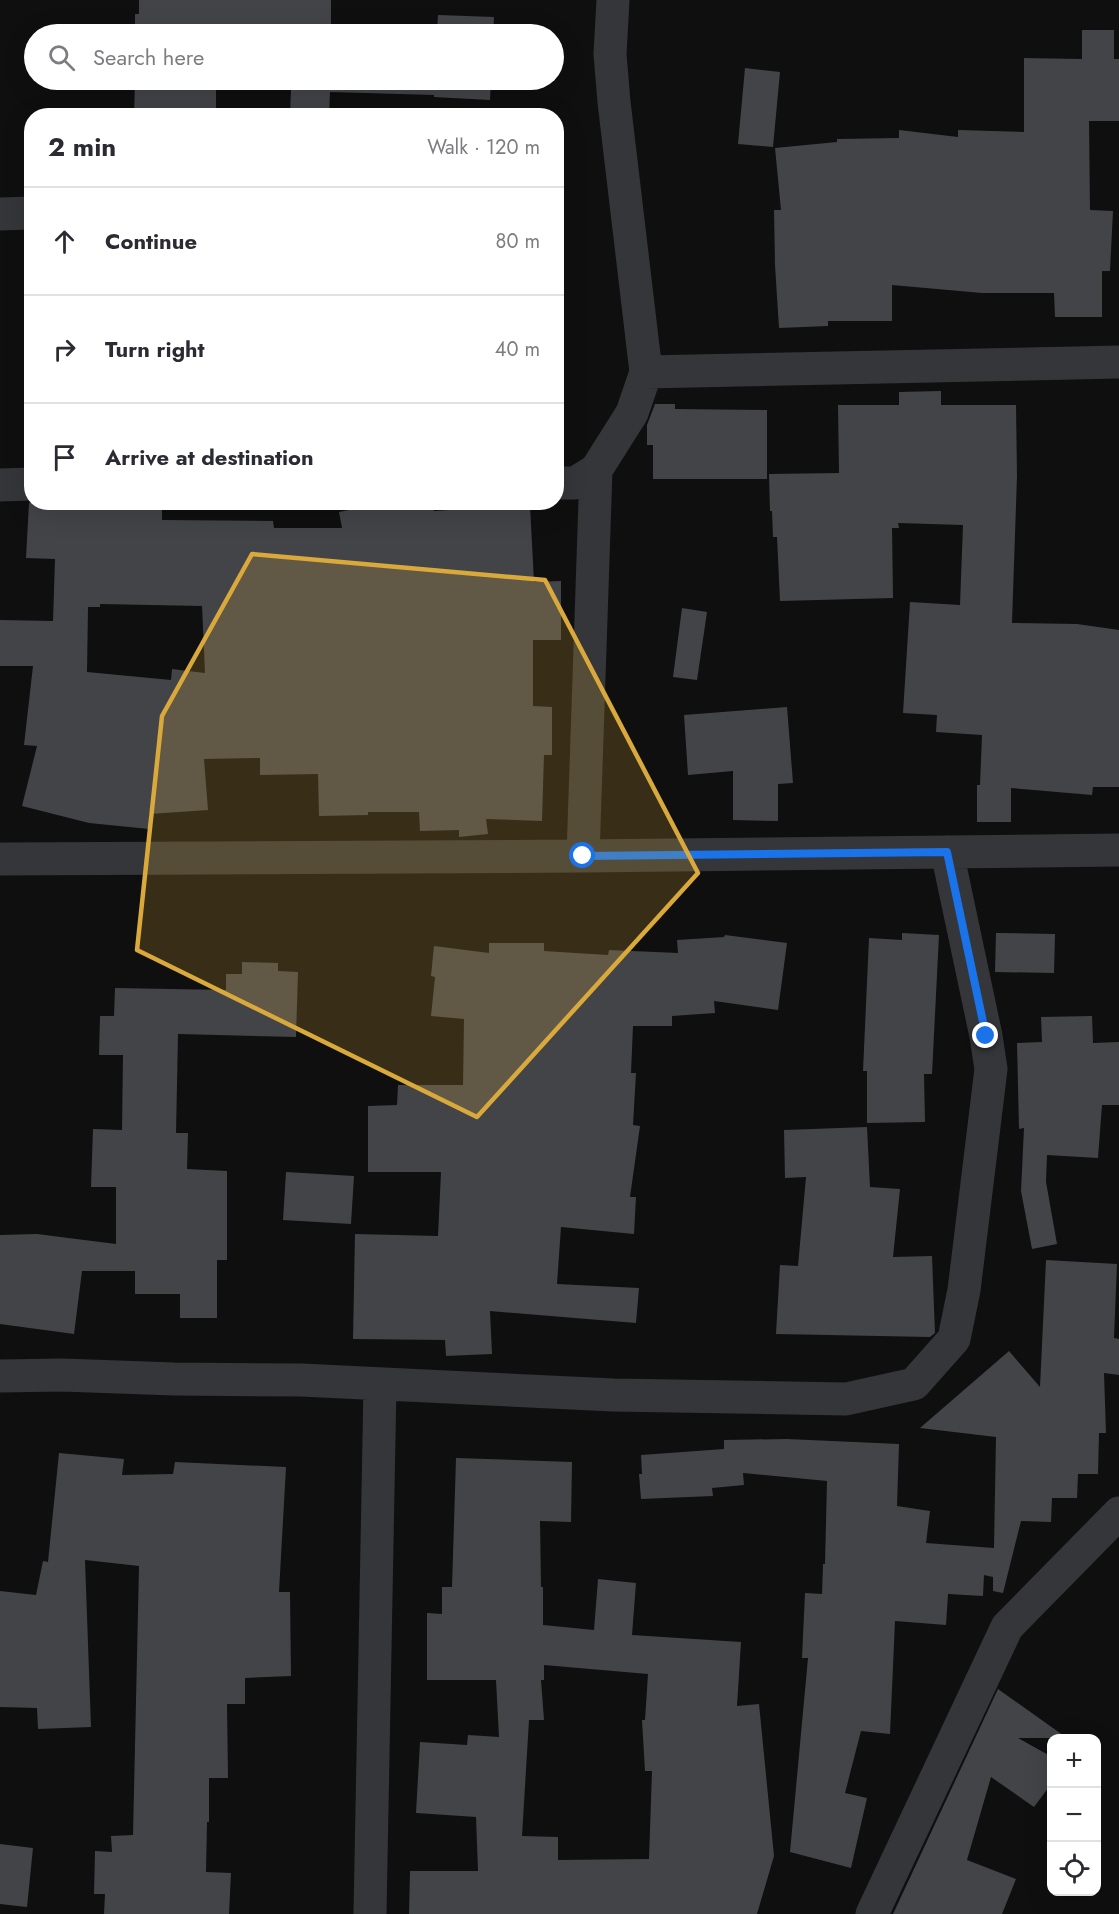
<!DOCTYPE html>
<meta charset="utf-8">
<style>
:root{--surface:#fff;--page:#f2f2f3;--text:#2b2b33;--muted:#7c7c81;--line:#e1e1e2}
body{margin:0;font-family:Jost,sans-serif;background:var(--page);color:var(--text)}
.controls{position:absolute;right:18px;bottom:18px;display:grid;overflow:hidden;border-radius:12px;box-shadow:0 6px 24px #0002}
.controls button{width:54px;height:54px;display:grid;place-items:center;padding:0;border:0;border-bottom:2px solid var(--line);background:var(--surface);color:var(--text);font:30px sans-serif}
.stop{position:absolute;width:18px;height:18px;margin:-14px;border:4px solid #1a73e8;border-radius:50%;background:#fff}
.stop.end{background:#1a73e8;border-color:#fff;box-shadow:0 2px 6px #0008}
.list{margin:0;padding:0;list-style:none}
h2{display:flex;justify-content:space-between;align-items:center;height:78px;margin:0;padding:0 24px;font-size:26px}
h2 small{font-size:20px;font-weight:400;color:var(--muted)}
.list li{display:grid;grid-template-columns:39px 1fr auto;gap:18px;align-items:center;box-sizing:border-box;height:108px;padding:0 24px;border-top:2px solid var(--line)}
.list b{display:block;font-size:22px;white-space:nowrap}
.list em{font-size:20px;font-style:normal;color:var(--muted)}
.icon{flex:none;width:33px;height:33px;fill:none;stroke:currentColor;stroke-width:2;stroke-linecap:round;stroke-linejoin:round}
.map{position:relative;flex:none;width:1119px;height:1914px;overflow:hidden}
.search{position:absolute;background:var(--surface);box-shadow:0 6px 24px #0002;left:24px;top:24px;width:540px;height:66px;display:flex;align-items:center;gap:15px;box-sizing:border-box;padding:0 21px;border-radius:33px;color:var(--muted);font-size:22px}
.panel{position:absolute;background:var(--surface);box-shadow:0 6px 24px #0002;left:24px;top:108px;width:540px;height:402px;border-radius:24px}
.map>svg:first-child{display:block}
</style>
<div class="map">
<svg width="1119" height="1914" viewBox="0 0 1119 1914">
<rect width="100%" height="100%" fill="#0f0f10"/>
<path fill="#434448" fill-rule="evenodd" d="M139 0H331V29L437 31 438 15 494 17 493 34H135V14H139Z
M1082 30H1114V59H1119V121H1089L1090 210 1113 211 1110 271H1102V317H1055L1054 293H982L892 285V321H828V326L779 328 775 265 774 210H781L775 148 837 142V139L899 138V130L958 137V130L1024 132V58L1082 59Z
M745 68 780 72 773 147 738 144Z
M135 80H491L490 100 434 97V95L330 92 329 116H290L291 89 216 86V116H134Z
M941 391V405H1016L1017 476 1012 623 1077 624 1119 630V787H1093L1092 795 1011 788V822H977V785H980L982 735 936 732 937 715 903 713 910 602 960 605 963 525 898 523 899 528H892L893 598 780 601 777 537H773L772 511H770L769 474 839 473 838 405H899V392Z
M655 404H675V409L767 410V479H653V445H647V425Z
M162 502V520L273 521 274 528H342L339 512 382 503 383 510 421 502H432L434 511 530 505 534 582 561 581V640H533V706L552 707V755H544L542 821 486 819 488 834 459 837V830L420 831 419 812H368V815L319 816 318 774 260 775V758L204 759 208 810 149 814V829L89 823 22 806 37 746 24 745 33 666H0V620L53 621 55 559 26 558 29 503ZM100 604 202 606 205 673 172 669 171 680 87 672 88 607H100Z
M682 608 707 612 697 680 673 677Z
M787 707 793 783 778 784V821L733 820V771L688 775 684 715Z
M902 933 939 935 932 1074H924L925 1122 867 1123V1071H863L869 938 902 940Z
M996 933 1055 934 1054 973 995 972Z
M725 935 787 943 778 1010 714 1001 715 1013 672 1016V1026H633L631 1073H636L633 1125 640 1126 630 1197H636L634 1234 561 1227 557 1284 639 1288 636 1323 490 1311 492 1354 446 1356 445 1340 353 1339 355 1234 438 1236 441 1172H368V1106L397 1105 398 1085H463L464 1019 431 1016 435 977 431 976 434 946 489 953V943H544V951L608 955 609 950 678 953 677 940 724 937Z
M242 962 278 963V971L298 972 296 1037 178 1034 176 1133H188L187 1169 227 1171V1260H217V1318H180V1294H135V1271H82L74 1334 0 1324V1235L37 1234 116 1244V1187H91L93 1129 122 1130 123 1055H99L100 1016H114L115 988 226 990V974H242Z
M1092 1016 1093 1043 1119 1042V1105H1102L1098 1158 1047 1155 1046 1182 1057 1244 1032 1249 1021 1191 1024 1128 1019 1129 1017 1043 1042 1042 1041 1017Z
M867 1127 870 1187 900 1189 893 1257 932 1256 935 1333 930 1337 776 1334 780 1265 798 1266 806 1177 785 1178 784 1130Z
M286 1172 354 1176 351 1224 283 1220Z
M1046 1260 1117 1264 1114 1338 1119 1339V1375L1104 1373 1106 1433H1099L1098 1474H1078L1077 1498H1052L1051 1522 1021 1521 1003 1593 993 1591V1577L984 1575 983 1596 948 1594 946 1625 895 1621 890 1734 861 1731 845 1793 867 1798 851 1868 790 1852 808 1658H802L805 1593 822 1594 823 1564H825L827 1481 743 1473 744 1485 712 1488 713 1496 641 1499 639 1474H642L641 1455 724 1449V1440L787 1439 899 1444 897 1506 930 1511 926 1543 994 1548 996 1437 920 1428 1009 1351 1040 1387Z
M59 1453 124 1459 122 1475 173 1474 175 1462 286 1467 279 1592H290L291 1676 245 1678V1704H227L228 1778H209V1822H207L206 1872 231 1873 229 1914H104L105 1894H94L95 1851 112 1852 111 1836 133 1835 139 1566 85 1560 91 1727 38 1729 37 1708 0 1707V1591L36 1595 43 1561 48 1562Z
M456 1458 572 1462 571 1522 540 1521 541 1587H543V1625L594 1630 598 1579 636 1583 632 1635 741 1642 737 1706 759 1704 774 1856 757 1914H409L410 1871H478L476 1817 416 1813 420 1742 467 1745 468 1735 499 1737 496 1680H427V1613L442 1614V1587H452ZM544 1665 648 1674 645 1720H642L645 1771H652L649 1859 558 1860V1837L522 1836 529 1720H544L541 1680H544Z
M998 1689 1067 1738H1018L1052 1757V1783L1034 1807 991 1777 967 1860 1016 1879 1002 1914H893Z
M0 1844 33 1848 27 1907 0 1904Z"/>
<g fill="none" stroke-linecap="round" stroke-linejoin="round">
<path stroke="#353639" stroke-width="33" d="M0 214 32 213
M646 372 1119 362
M556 483H575L596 470 632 413 646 372 614 102 610 54 613 0
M0 485 32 484
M583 856 596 470
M0 859 583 856 1119 850
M0 1376 62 1375 174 1379 301 1380 613 1395 846 1399 914 1384 954 1339 964 1290 991 1069 986 1036 947 852
M370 1914 380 1385
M872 1914 1007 1627 1119 1513"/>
</g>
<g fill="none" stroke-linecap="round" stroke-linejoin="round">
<path stroke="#1a73e8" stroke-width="8" d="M583 856 947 852 986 1036"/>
</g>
<path fill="#daa93c" fill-opacity="0.2" stroke="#daa93c" stroke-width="4.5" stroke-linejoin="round" d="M252 554 545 580 698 873 477 1117 137 950 162 716Z"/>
</svg>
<div class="controls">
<button>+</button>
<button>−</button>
<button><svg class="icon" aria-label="locate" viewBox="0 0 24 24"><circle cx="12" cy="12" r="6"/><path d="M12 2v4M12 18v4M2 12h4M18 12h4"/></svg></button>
</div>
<div class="stop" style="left:583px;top:856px"></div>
<div class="stop end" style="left:986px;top:1036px"></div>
<div class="search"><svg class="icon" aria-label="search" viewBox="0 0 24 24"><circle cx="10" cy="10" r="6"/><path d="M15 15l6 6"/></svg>Search here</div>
<section class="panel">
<h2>2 min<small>Walk · 120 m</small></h2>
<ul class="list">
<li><svg class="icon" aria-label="ahead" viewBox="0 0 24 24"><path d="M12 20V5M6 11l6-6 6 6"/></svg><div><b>Continue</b></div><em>80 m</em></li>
<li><svg class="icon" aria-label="right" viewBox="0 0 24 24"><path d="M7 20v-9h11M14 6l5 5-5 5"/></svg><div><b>Turn right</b></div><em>40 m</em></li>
<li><svg class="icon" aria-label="arrive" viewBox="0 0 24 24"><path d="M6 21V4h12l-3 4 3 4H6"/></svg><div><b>Arrive at destination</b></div></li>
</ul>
</section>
</div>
